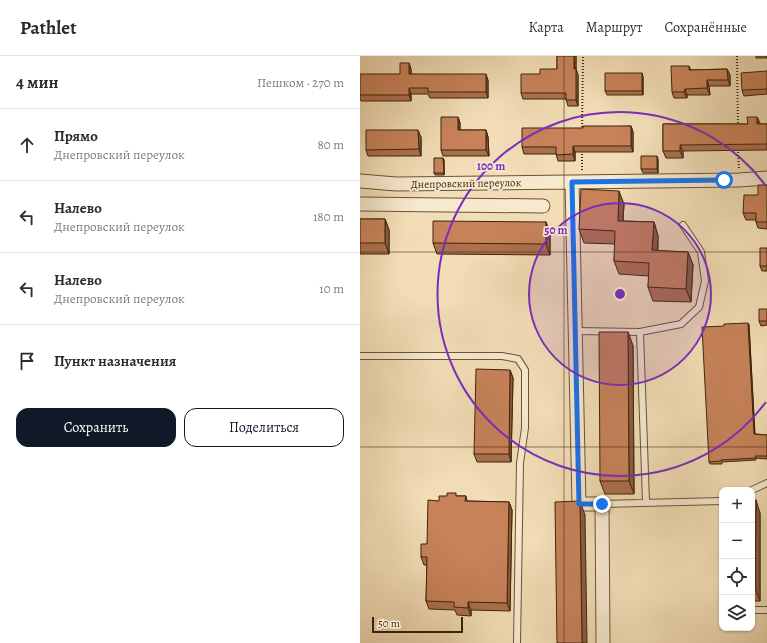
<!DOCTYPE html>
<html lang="ru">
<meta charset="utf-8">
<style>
:root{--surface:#fff;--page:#f2f2f3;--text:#2b2b33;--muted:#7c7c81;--line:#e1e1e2;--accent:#111827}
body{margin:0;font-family:Alegreya,serif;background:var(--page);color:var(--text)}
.controls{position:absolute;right:12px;bottom:12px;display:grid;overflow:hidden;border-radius:8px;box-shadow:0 1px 3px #0004}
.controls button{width:36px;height:36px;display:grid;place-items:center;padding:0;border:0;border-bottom:1px solid var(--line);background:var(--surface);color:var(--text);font:20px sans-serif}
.scale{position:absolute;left:12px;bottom:10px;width:91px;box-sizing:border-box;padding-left:4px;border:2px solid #3d250a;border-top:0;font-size:11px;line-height:14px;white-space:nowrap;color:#3d250a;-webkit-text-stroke:3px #f7e9d0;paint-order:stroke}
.stop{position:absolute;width:12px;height:12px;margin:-9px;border:3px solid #1a73e8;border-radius:50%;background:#fff}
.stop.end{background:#1a73e8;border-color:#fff;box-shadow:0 1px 4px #0008}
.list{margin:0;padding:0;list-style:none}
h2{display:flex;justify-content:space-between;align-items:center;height:52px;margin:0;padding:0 16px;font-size:17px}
h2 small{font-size:13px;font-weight:400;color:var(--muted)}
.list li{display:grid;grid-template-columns:26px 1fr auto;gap:12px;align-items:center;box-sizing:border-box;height:72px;padding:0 16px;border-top:1px solid var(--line)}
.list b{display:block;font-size:15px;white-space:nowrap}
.list p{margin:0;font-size:13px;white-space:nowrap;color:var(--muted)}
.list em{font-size:13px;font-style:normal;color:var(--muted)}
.actions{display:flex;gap:8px;padding:12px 16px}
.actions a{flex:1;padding:9px 0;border:1px solid var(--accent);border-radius:12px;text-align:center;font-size:14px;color:var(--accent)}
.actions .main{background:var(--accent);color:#fff}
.icon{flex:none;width:22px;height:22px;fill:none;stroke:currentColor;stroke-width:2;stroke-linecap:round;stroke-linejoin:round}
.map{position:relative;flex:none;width:407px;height:587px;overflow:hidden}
header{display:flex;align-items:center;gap:24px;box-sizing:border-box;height:56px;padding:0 20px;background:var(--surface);border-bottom:1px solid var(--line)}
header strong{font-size:19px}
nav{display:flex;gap:22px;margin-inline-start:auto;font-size:14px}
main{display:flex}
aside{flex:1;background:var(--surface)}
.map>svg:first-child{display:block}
</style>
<header>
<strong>Pathlet</strong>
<nav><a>Карта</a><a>Маршрут</a><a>Сохранённые</a></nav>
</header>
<main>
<aside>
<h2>4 мин<small>Пешком · 270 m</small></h2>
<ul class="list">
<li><svg class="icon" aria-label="ahead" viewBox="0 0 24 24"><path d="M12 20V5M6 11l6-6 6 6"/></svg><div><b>Прямо</b><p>Днепровский переулок</p></div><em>80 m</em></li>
<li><svg class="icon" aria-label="left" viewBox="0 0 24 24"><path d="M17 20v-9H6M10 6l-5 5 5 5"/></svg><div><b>Налево</b><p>Днепровский переулок</p></div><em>180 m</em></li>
<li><svg class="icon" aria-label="left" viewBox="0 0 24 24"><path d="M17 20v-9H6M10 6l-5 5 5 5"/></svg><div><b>Налево</b><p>Днепровский переулок</p></div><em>10 m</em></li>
<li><svg class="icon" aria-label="arrive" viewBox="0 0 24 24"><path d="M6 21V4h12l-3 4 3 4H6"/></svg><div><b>Пункт назначения</b></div></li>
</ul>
<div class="actions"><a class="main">Сохранить</a><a>Поделиться</a></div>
</aside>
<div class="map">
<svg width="407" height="587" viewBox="0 0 407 587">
<rect width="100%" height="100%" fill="#f2ddb6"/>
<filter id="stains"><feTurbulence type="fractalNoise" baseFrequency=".005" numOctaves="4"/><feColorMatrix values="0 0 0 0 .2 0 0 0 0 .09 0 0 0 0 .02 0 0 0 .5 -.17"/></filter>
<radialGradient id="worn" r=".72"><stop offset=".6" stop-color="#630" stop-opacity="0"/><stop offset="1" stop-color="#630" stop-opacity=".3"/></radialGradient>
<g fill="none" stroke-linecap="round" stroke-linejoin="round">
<defs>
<path id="service" d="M215 275 280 276 286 446
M280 276 321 268 339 251 345 225 341 196 323 169
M0 300H142L158 303 165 314V372L160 407 157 587
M392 434 407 427
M242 448 362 445
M392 554H407"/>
<path id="minor" d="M0 125 36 128 379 124 407 122
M212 126 219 448H242L243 587
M0 148 183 150"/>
</defs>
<use href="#service" stroke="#6a5335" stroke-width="8"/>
<use href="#minor" stroke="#6a5335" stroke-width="15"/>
<path stroke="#3d250a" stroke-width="2" stroke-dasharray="1 2" stroke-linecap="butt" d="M377 0 378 71
M222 74 223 0
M378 93 379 113
M222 114V94"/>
<use href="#service" stroke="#f7e9d0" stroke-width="6"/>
<use href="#minor" stroke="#f7e9d0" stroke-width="13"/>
</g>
<path fill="#ab704d" stroke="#3d250a" d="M197 0H216V13L218 19V50H208L206 43H163L161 37 180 18 197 13Z
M396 0H407V2H396Z
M49 7 51 13V18L128 24V42H70L68 38H51V45H1L0 43V39L40 18Z
M329 10 331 14 367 13 370 19V30H349L350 39H327V42H314L312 36Z
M407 15V38L384 40 382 34Z
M282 17 283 21V39H247L245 35Z
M98 61 100 67V74H126L128 81 129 100H83L81 94Z
M397 61 400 68H407V94L323 95V102H306L303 95V68H388Z
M271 70 273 76V96H215V105H198L196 98H164L162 91 223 72Z
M61 81V100H8L6 94Z
M297 100 298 104V117H283L281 113Z
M83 102 84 104V119H75L74 117Z
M407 129V173L398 172 396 166V164H386L383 157Z
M264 148 263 165 294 166 298 180V195L328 196 333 209 331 246 293 245 288 231 289 220 259 218 254 205 255 188 224 187 219 173Z
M0 163H25L29 174V198H0Z
M186 166 190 177V199L77 198 73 187Z
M407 192V215H402L400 210Z
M407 253V269L401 270 399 265Z
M389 269 395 378 407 379V403L396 402V404L362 406V408H350L349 406Z
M268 276 273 290 274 438H245L240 425Z
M150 314 153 322 151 406H117L114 398Z
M87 440H106L107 445 149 446 152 454 150 555 111 554V560L97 559 95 554 69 553 66 545 67 509H64L61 501 67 488 79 445Z
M392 444 400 457V545H392Z"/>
<path fill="#8b5b3f" stroke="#3d250a" d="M214 0H216V13L218 19V50L216 44Z
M49 7 51 13V24L49 18Z
M367 13 370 19V30L368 24Z
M282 17 283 21V39L282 35Z
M126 18 128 24V42L126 36Z
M347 24 349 30 350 39 347 32Z
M49 32 51 38V45L49 39Z
M325 33 327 39V42L324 36Z
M98 61 100 67V81L98 74Z
M397 61 400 67V74L397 68Z
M271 70 273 76V96L271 90Z
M58 74 61 81V100L59 93Z
M126 74 128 81 129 100 126 94Z
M320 89 323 95V102L320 95Z
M213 90 215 96V105L213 98Z
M297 100 298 104V117L297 113Z
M83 102 84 104V119V117Z
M259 135 264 148 262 178 258 165Z
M25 163 29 174V198L25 187Z
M186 166 190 177V199L186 188Z
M294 166 298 180 297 208 292 194Z
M328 196 333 209 331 246 326 233Z
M388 267 389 269 395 381 394 378Z
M268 276 273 290 274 438 269 425Z
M150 314 153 322 151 406 149 398Z
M396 444 400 457V545L395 532Z
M220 445 225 459 227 587H222Z
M149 446 152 454 150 555 147 547Z
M108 546 111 554V560L108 552Z"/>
<path fill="#c7825a" stroke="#3d250a" d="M197 0H214V13H216V44H206V37H161V18H180V13H197Z
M40 7H49V18H126V36H68V32H49V39H0V18H40Z
M311 10H329V14L367 13 368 24H347V32L325 33 324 36H312Z
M407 15V33L382 34 381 17Z
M245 17H282V35H245Z
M81 61H98V74H126V94H81Z
M387 61H397V68H407V88L320 89V95H303V68H388Z
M223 70H271V90H213V98L196 99V91H162V72H223Z
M6 74H58L59 93 6 94Z
M281 100H297V113H281Z
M74 102H83L84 117H74Z
M398 129H407V166H396V157H383L384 139H398Z
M221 133 259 135 258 165 294 166 292 194 328 196 326 233 288 231 289 207 254 205 255 175 219 173Z
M0 163H25V187H0Z
M73 165 186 166V188L73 187Z
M400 192H407V210H400Z
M399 253H407V265H399Z
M388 267 394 378 407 379V400H395L396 402 361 404V405L349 406 342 271 364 270V268Z
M239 276H268L269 425H240Z
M116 313 150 314 149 398H114Z
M87 437H96V440H106L105 445 149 446 147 547 108 546V552L94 551V546L66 545 67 501H61V488H67L68 444 79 445V440H87Z
M392 444H396L395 532H392Z
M220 445 222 587H197L195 446Z"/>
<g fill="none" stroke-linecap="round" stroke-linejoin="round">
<path stroke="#1a73e8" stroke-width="5" d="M242 448H219L212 126 364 124"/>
</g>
<path fill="none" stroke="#3d250a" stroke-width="1" stroke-opacity="0.55" d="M204 0V587M0 196H407M0 391H407"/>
<circle cx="260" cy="238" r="91" fill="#7b2cbf" fill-opacity=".12"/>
<g fill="none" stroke="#7b2cbf" stroke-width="2">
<circle cx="260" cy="238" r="91"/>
<path d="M406 346A182 182 0 1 1 406 130"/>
</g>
<g text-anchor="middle" stroke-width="3.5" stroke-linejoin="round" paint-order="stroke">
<g font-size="11" fill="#3d250a" stroke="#f7e9d0">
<text transform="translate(106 127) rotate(-1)" y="4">Днепровский переулок</text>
</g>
</g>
<circle cx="260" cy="238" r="6" fill="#7b2cbf" stroke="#f7e9d0" stroke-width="2"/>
<g font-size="12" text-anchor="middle" font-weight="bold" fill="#7b2cbf" stroke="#f7e9d0" stroke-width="3.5" stroke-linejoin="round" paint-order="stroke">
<text x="131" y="114">100 m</text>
<text x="196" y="178">50 m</text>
</g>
<rect width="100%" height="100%" filter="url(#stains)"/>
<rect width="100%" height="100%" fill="url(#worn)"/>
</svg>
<div class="controls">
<button>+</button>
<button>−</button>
<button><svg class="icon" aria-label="locate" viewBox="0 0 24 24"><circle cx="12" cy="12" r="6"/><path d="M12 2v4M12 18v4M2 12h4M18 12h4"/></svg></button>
<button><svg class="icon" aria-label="layers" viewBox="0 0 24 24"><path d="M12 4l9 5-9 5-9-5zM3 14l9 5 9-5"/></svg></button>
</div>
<div class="scale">50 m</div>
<div class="stop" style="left:364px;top:124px"></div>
<div class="stop end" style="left:242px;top:448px"></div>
</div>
</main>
